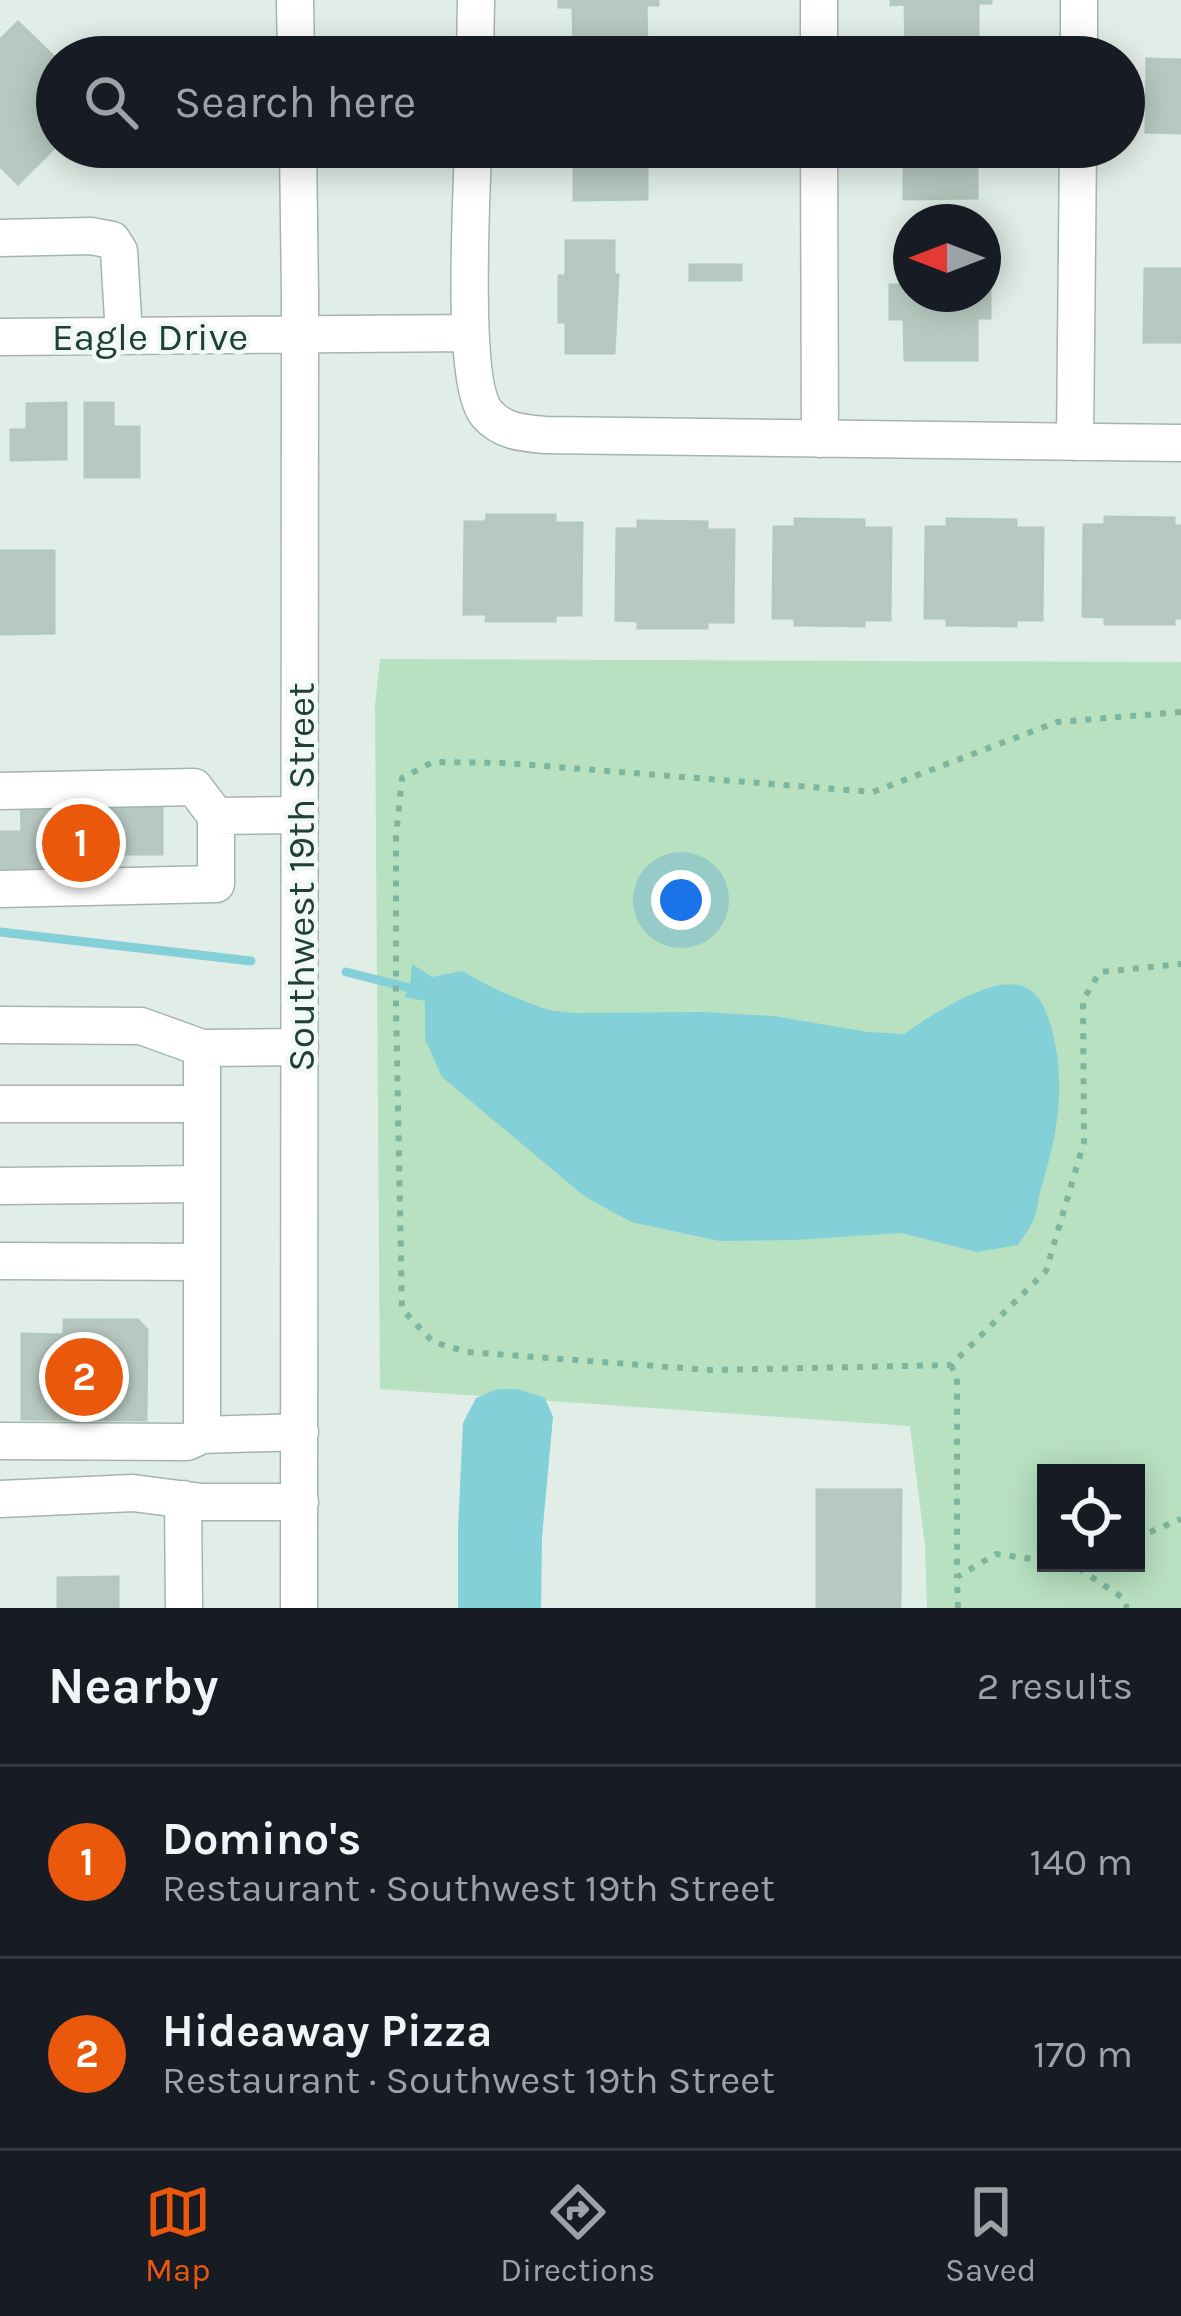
<!DOCTYPE html>
<meta charset="utf-8">
<style>
:root{--surface:#171b24;--page:#242831;--text:#f1f3f6;--muted:#9ea1a6;--line:#363941;--accent:#ea580c}
body{margin:0;font-family:Karla,sans-serif;background:var(--page);color:var(--text)}
.controls{position:absolute;right:36px;bottom:36px;display:grid;overflow:hidden;border-radius:0px;box-shadow:0 6px 30px #0003}
.controls button{width:108px;height:108px;display:grid;place-items:center;padding:0;border:0;border-bottom:3px solid var(--line);background:var(--surface);color:var(--text);font:60px sans-serif}
.compass{position:absolute;left:893px;top:204px;width:108px;height:108px;border-radius:50%;background:var(--surface);box-shadow:0 6px 30px #0003;rotate:270deg}
.you{position:absolute;left:681px;top:900px;width:42px;height:42px;margin:-30px;border:9px solid #fff;border-radius:50%;background:#1a73e8;box-shadow:0 0 0 18px #1a73e833}
.badge{display:grid;place-items:center;width:78px;height:78px;border-radius:50%;background:var(--accent);color:#fff;font-size:39px;font-weight:700}
.pin{position:absolute;translate:-50% -50%;border:6px solid #fff;box-shadow:0 3px 12px #0006}
.list{margin:0;padding:0;list-style:none}
h2{display:flex;justify-content:space-between;align-items:center;height:156px;margin:0;padding:0 48px;font-size:51px}
h2 small{font-size:39px;font-weight:400;color:var(--muted)}
.list li{display:grid;grid-template-columns:78px 1fr auto;gap:36px;align-items:center;box-sizing:border-box;height:192px;padding:0 48px;border-top:3px solid var(--line)}
.list b{display:block;font-size:45px;white-space:nowrap}
.list p{margin:0;font-size:39px;white-space:nowrap;color:var(--muted)}
.list em{font-size:39px;font-style:normal;color:var(--muted)}
.icon{flex:none;width:66px;height:66px;fill:none;stroke:currentColor;stroke-width:2;stroke-linecap:round;stroke-linejoin:round}
.map{position:relative;flex:none;width:1181px;height:1608px;overflow:hidden}
.search{position:absolute;background:var(--surface);box-shadow:0 6px 30px #0003;left:36px;right:36px;top:36px;height:132px;display:flex;align-items:center;gap:30px;box-sizing:border-box;padding:0 42px;border-radius:66px;color:var(--muted);font-size:45px}
.sheet{height:540px;background:var(--surface)}
nav{display:flex;justify-content:space-around;align-items:center;box-sizing:border-box;height:168px;border-top:3px solid var(--line);background:var(--surface);font-size:33px;color:var(--muted)}
nav a{display:grid;justify-items:center;gap:6px}
nav .on{color:var(--accent)}
.map>svg:first-child{display:block}
</style>
<div class="map">
<svg width="1181" height="1608" viewBox="0 0 1181 1608">
<rect width="100%" height="100%" fill="#e1ede7"/>
<path fill="#b7e1c0" fill-rule="evenodd" d="M380 659 1181 662V1608H927L925 1545 910 1426 380 1389 375 706ZM1046 1473H1136V1563H1046Z"/>
<path fill="#83d0d9" d="M412 964 432 977 462 971 497 990 542 1008 555 1011 577 1013 703 1012 774 1016 868 1032 904 1034C928 1017 991 975 1022 986 1041 993 1047 1012 1052 1030 1066 1083 1058 1133 1042 1185 1038 1197 1038 1210 1033 1221 1030 1229 1023 1237 1018 1245L977 1252 901 1233 794 1240 720 1241 631 1222 584 1196 442 1077 425 1039V1001L404 997 410 988Z
M498 1389H518L545 1398 553 1417 542 1537 541 1608H458V1528L463 1423 476 1398Z"/>
<g fill="none" stroke-linecap="round" stroke-linejoin="round">
<path stroke="#83d0d9" stroke-width="9" d="M0 932 251 961
M346 972 410 988"/>
</g>
<path fill="#b6c8c0" stroke="#b3c8be" stroke-width="3" d="M559 0H658V5H646L647 48H574L573 7H559Z
M891 0H991V3H978V45L906 46 905 4 891 5Z
M18 22 57 60V145L18 184 0 166V40Z
M1147 59 1181 60V133L1146 132Z
M559 147H659V157H647V199L574 200V158L559 159Z
M890 147H989L990 156 977 157V198L904 199V158H890Z
M566 241H614V275H618L614 353H566V322H559V276H566Z
M904 242H911V294H983V284H990V318H977V360H905L904 319H890V285H904Z
M690 265H741V280H690Z
M1145 269H1181V342H1144Z
M66 403V459L11 460V430H27V404Z
M85 403H113V427H139V477H85Z
M487 515H555V523H582L581 615H555V621H486L487 614H464L465 522H486Z
M1105 517 1174 518V526H1181V618H1174V624H1105V617L1083 616 1084 525H1105Z
M795 519 864 520V528H891L890 620H864V626L795 625V618H773L774 527H795Z
M947 519 1016 520V528H1043L1042 620H1016V626L947 625V618H925L926 527H947Z
M638 521 707 522V530H734L733 622H707V628H638V621L616 620 617 529H638Z
M0 551H54V633L0 634Z
M21 799H162V854H98V883L0 884V832H22Z
M64 1320H138L147 1330 146 1420 22 1419V1334L64 1335Z
M817 1490H901L900 1608H817Z
M118 1577V1608H58V1578Z"/>
<g fill="none" stroke-linecap="round" stroke-linejoin="round">
<defs>
<path id="minor" d="M295 0 296 57
M819 0V57
M475 57 476 0
M1079 57V0
M298 147 300 295 299 1608
M473 147C472 196 460 382 487 414 503 432 523 433 545 435L1181 443
M819 147 820 439
M0 238 91 236 112 240 119 251 124 336
M0 337 470 333
M1075 442 1078 147
M0 791 194 787 216 816V884L0 889
M216 816 300 815
M0 1025 141 1026 202 1048
M0 1104H201
M0 1186 201 1184
M0 1261 201 1262
M202 1435V1048L300 1047
M0 1441 187 1442 202 1435 300 1432
M0 1499 133 1493 202 1502H300
M183 1499 184 1608"/>
</defs>
<use href="#minor" stroke="#a3b6ae" stroke-width="39"/>
<path stroke="#7eb5a0" stroke-width="6" stroke-dasharray="6 9" stroke-linecap="butt" d="M1181 712 1057 722 873 792 506 763 433 762 402 778 396 836V1006L402 1309 433 1342 467 1352 710 1370 951 1365 1046 1271 1084 1142 1083 1000 1100 972 1181 964
M951 1365 957 1378V1577
M1136 1538 1181 1519
M1065 1563 1072 1564 1123 1598 1127 1608
M958 1608 957 1577 996 1554 1046 1561"/>
<use href="#minor" stroke="#fff" stroke-width="36"/>
</g>
<g text-anchor="middle" stroke-width="9" stroke-linejoin="round" paint-order="stroke">
<g font-size="39" fill="#1f4035" stroke="#f2f9f5">
<text x="150" y="350">Eagle Drive</text>
<text transform="translate(300 877) rotate(-90)" y="14">Southwest 19th Street</text>
</g>
</g>
</svg>
<div class="controls">
<button><svg class="icon" aria-label="locate" viewBox="0 0 24 24"><circle cx="12" cy="12" r="6"/><path d="M12 2v4M12 18v4M2 12h4M18 12h4"/></svg></button>
</div>
<svg class="compass" viewBox="-18 -18 36 36"><path d="M0-13l5 13h-10z" fill="#e53935"/><path d="M0 13l5-13h-10z" fill="#9ea1a6"/></svg>
<div class="you"></div>
<div class="pin badge" style="left:81px;top:843px">1</div>
<div class="pin badge" style="left:84px;top:1377px">2</div>
<div class="search"><svg class="icon" aria-label="search" viewBox="0 0 24 24"><circle cx="10" cy="10" r="6"/><path d="M15 15l6 6"/></svg>Search here</div>
</div>
<section class="sheet">
<h2>Nearby<small>2 results</small></h2>
<ul class="list">
<li><span class="badge">1</span><div><b>Domino's</b><p>Restaurant · Southwest 19th Street</p></div><em>140 m</em></li>
<li><span class="badge">2</span><div><b>Hideaway Pizza</b><p>Restaurant · Southwest 19th Street</p></div><em>170 m</em></li>
</ul>
</section>
<nav>
<a class="on"><svg class="icon" aria-label="map" viewBox="0 0 24 24"><path d="M3 6l6-2 6 2 6-2v14l-6 2-6-2-6 2zM9 4v14M15 6v14"/></svg>Map</a>
<a><svg class="icon" aria-label="directions" viewBox="0 0 24 24"><path d="M12 3l9 9-9 9-9-9zM9 14v-3h6M13 9l2 2-2 2"/></svg>Directions</a>
<a><svg class="icon" aria-label="saved" viewBox="0 0 24 24"><path d="M7 4h10v16l-5-4-5 4z"/></svg>Saved</a>
</nav>
